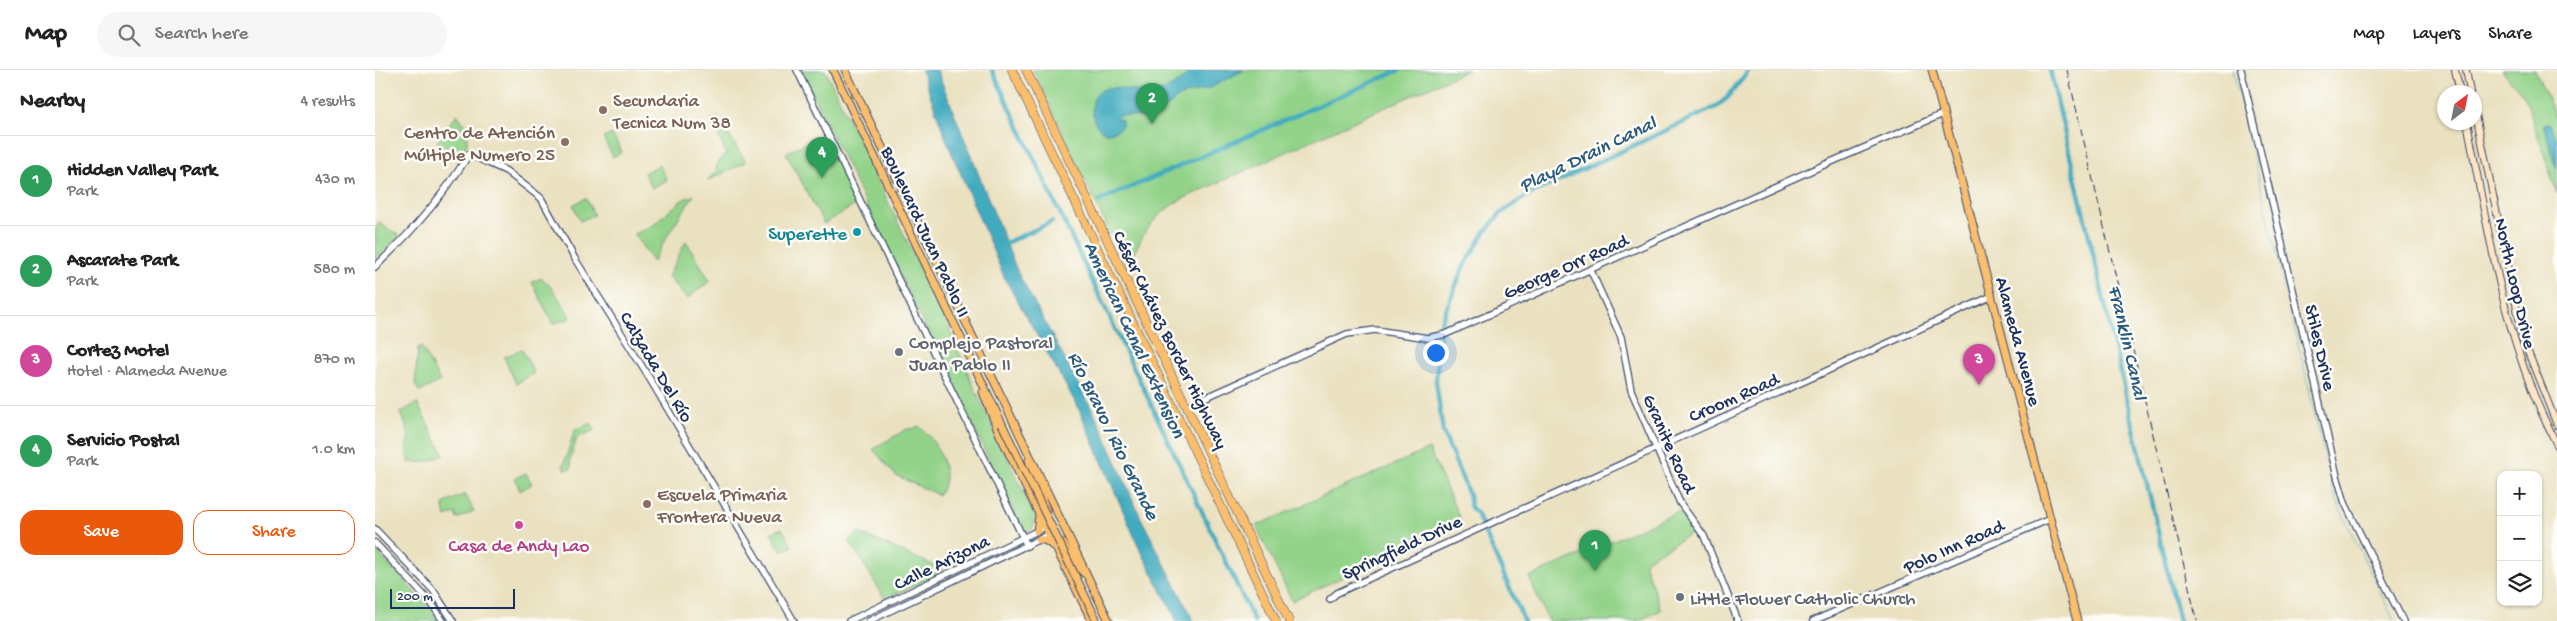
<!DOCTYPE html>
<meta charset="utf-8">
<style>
:root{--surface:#fff;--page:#f6f6f6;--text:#222;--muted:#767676;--line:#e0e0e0;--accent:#ea580c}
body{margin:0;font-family:"Gochi Hand",sans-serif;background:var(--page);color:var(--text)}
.controls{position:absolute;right:15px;bottom:15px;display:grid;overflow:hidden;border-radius:10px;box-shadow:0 1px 4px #0004}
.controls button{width:45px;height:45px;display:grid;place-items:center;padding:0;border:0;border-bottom:1px solid var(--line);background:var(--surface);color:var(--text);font:25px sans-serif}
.compass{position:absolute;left:2062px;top:15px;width:45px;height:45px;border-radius:50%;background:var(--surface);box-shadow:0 1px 4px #0004;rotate:32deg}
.scale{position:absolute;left:15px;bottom:12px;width:125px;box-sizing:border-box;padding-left:5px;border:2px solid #1b2f5e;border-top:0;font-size:14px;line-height:18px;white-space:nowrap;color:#1b2f5e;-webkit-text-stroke:4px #fdfcf7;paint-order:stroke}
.you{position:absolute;left:1060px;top:282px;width:18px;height:18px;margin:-12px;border:4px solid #fff;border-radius:50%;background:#1a73e8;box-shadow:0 0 0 8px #1a73e833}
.badge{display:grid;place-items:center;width:32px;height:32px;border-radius:50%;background:var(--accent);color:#fff;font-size:16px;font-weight:700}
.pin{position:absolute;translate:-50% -41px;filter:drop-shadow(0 1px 2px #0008)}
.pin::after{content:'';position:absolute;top:26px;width:18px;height:15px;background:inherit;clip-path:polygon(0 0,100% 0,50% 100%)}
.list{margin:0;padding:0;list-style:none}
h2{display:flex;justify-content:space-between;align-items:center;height:65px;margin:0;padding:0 20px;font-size:21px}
h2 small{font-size:16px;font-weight:400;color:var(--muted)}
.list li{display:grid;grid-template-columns:32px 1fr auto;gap:15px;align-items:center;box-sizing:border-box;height:90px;padding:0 20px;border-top:1px solid var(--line)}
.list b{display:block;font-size:19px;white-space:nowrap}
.list p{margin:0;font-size:16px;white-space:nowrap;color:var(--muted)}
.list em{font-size:16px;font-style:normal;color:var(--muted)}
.actions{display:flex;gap:10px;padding:15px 20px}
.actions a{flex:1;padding:11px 0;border:1px solid var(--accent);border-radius:15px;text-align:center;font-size:18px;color:var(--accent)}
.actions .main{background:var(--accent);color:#fff}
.icon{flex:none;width:28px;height:28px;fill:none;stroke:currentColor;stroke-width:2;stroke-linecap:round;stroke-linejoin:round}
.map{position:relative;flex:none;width:2182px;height:551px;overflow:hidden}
header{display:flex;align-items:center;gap:30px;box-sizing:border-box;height:70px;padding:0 25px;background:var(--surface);border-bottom:1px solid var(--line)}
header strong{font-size:24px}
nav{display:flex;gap:28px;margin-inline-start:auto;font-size:18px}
.search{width:350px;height:45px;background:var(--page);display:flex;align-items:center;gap:12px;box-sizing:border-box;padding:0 18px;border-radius:28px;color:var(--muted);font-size:19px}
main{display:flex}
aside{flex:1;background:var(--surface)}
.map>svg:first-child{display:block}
</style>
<header>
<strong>Map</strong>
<div class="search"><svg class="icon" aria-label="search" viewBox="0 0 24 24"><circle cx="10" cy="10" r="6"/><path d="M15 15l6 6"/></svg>Search here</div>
<nav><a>Map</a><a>Layers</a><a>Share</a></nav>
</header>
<main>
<aside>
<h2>Nearby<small>4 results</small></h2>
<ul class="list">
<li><span class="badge" style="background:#2e9e5b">1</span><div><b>Hidden Valley Park</b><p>Park</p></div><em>430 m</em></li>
<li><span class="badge" style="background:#2e9e5b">2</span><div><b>Ascarate Park</b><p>Park</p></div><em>580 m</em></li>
<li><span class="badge" style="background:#d1479c">3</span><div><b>Cortez Motel</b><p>Hotel · Alameda Avenue</p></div><em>870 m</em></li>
<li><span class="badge" style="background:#2e9e5b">4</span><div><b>Servicio Postal</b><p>Park</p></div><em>1.0 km</em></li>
</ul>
<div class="actions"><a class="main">Save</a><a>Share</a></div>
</aside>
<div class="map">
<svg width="2182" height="551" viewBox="0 0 2182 551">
<rect width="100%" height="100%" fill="#fdfcf7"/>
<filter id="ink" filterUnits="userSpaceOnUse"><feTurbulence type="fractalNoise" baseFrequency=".02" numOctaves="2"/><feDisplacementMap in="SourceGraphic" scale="10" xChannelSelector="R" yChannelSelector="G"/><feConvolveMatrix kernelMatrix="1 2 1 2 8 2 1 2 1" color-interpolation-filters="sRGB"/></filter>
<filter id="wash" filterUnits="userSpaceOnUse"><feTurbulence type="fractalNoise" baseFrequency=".0096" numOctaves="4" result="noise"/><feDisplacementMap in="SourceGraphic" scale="20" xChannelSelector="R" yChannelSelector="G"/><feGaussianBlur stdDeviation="1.12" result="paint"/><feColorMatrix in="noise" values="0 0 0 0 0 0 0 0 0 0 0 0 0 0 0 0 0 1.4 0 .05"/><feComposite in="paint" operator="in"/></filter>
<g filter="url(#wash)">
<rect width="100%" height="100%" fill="#eae1c0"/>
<path fill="#93d389" stroke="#578174" d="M426 0H450L574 259 599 317 661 448 658 458 650 462 646 456Z
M658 0H1093L805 130C774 149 766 167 752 199Z
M2126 0H2160L2182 49V124L2150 27Z
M82 44 94 60 90 84 86 89 62 72Z
M343 48 371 92 332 111 342 100 341 96 351 83 336 50Z
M449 63 482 134 449 154 411 83Z
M237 64 247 82 238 87 228 68Z
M284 95 292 110 277 118 269 103Z
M319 125 295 161 278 192 259 164 277 156 307 130Z
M211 128 219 145 205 151 198 135Z
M4 153 25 166 0 189V159Z
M311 171 335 211 312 229 293 207Z
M167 208 177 218 196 248 178 254 157 212Z
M46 276 65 311 45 322 40 315 43 278Z
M147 279 159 303 141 314 129 287Z
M42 333 69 385 51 392H33L31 377 34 365 26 342Z
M216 353 220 360 202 368 195 390 197 398 191 400 188 396 200 360Z
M543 356C561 367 581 407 563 425L520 405 498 379 532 359H538Z
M1054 379 1086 451 917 531 881 456Z
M151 403 157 414 145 421 140 408Z
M90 424 99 441 82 449 80 443 71 447 68 434Z
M1303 442 1319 458V462L1271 490 1270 495 1286 540 1263 551H1173L1154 507Z
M407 458 417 477 406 481 396 463Z
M484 463 565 498 567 503 510 529 474 470Z
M0 480 57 541 63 551H0Z"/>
<path fill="#40abbf" stroke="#2e6d8e" d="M546 0H562L643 203 723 350 766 448 819 551H802L763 475 703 337 630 209 572 72Z
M816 0H869L835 18 805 26 782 45 770 47 743 45 741 48 747 50V56C722 80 708 34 724 22 745 6 781 44 816 0Z
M2175 53 2182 70V98L2168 54Z"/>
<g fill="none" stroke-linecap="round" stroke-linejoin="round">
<path stroke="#40abbf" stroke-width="1" d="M1858 0 1958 420 1967 443 2019 551"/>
<path stroke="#40abbf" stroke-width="4.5" d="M617 0 879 551
M1675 0 1804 551
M724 131 1025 0
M624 176 677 152
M1149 551 1102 444C1094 438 1095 434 1094 425L1068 362 1061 311 1066 252 1088 198 1110 162 1125 144 1153 125 1341 37 1353 27 1374 0"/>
</g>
</g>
<g filter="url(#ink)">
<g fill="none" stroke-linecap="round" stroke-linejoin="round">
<defs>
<path id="tertiary" d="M422 0 652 476
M1866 0 1962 406 1970 433 2028 551
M0 197C36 163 68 127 94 84L131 101 166 128 200 189 273 306 419 551
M1216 201 1246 267 1256 320 1305 433 1329 466 1363 551
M818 333 972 264 1000 260 1053 268 1071 264 1435 101 1568 44
M0 459 58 520 78 551
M0 473 57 534 68 551
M955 529 962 523 1617 226
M474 551 666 459
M494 551 673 465
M1438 551 1675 449"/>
<path id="secondary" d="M2080 0 2085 22
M2091 0 2095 22
M2100 40 2149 272 2182 355
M2092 52C2114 163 2129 274 2182 375"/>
<path id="primary" d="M1557 0 1702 551"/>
<path id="trunk" d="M458 0 627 354
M470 0 734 551
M608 322 625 365 717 551
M654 390 657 403 671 439
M662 461 664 447
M664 470H670L677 475
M688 473 701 495 709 503"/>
<path id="motorway" d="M637 0 901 551
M651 0 914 551"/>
</defs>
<use href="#tertiary" stroke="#3a4a6d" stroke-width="8"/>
<use href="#secondary" stroke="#3a4a6d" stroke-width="8"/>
<use href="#primary" stroke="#3a4a6d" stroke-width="9"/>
<use href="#trunk" stroke="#3a4a6d" stroke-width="9"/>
<use href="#motorway" stroke="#3a4a6d" stroke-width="9"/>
<use href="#tertiary" stroke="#fff" stroke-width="5.5"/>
<use href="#secondary" stroke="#fde5c5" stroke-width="6"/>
<use href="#primary" stroke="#fabe6d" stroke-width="7"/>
<use href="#trunk" stroke="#fabe6d" stroke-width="7"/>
<use href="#motorway" stroke="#fabe6d" stroke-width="8"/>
<path stroke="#1b2f5e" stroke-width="1" stroke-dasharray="8 4" stroke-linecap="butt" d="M1692 0 1822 551"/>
<defs>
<path id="trunk-bridge" d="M627 354 722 551"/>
</defs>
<use href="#trunk-bridge" stroke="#3a4a6d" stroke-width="9" stroke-linecap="butt"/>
<use href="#trunk-bridge" stroke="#fabe6d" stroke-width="7"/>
</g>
</g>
<g fill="#8d6e63" stroke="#fdfcf7" stroke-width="2">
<circle cx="228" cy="40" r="5"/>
<circle cx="190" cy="72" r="5"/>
<circle cx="272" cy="434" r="5"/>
</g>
<circle fill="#0f9aa8" stroke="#fdfcf7" stroke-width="2" cx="482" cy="162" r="5"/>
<g fill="#6b7280" stroke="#fdfcf7" stroke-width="2">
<circle cx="524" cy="282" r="5"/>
<circle cx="1305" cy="527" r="5"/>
</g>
<circle fill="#d1479c" stroke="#fdfcf7" stroke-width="2" cx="144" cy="455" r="5"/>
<g text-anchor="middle" stroke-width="5" stroke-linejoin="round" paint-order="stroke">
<g font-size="19" fill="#785e54" stroke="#fdfcf7" text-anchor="start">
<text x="238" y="36">Secundaria<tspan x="238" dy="22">Tecnica Num 38</tspan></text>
<text x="180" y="68" text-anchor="end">Centro de Atención<tspan x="180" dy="22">Múltiple Numero 25</tspan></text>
<text x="282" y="430">Escuela Primaria<tspan x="282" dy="22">Frontera Nueva</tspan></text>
</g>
<g font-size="19" fill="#1b2f5e" stroke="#fdfcf7">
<text transform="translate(552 161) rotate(65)" y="7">Boulevard Juan Pablo II</text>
<text transform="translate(1190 195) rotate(-24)" y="7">George Orr Road</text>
<text transform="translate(2142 213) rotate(77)" y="7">North Loop Drive</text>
<text transform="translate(797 269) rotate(64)" y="7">César Chávez Border Highway</text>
<text transform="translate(1645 271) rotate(75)" y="7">Alameda Avenue</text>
<text transform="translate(1947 277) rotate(77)" y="7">Stiles Drive</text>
<text transform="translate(283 296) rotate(59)" y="7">Calzada Del Río</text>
<text transform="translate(1358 326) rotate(-24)" y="7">Croom Road</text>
<text transform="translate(1296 373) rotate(66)" y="7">Granite Road</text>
<text transform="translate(1578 475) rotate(-24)" y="7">Polo Inn Road</text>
<text transform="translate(1026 476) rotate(-25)" y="7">Springfield Drive</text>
<text transform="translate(566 491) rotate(-26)" y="7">Calle Arizona</text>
</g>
<g font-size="19" fill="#0d838f" stroke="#fdfcf7" text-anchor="end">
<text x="472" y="169">Superette</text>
</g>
<g font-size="19" fill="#5b616d" stroke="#fdfcf7" text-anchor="start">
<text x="534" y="278">Complejo Pastoral<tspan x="534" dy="22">Juan Pablo II</tspan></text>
<text x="1315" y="534">Little Flower Catholic Church</text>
</g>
<g font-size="19" fill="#b23c85" stroke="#fdfcf7">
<text x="144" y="481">Casa de Andy Lao</text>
</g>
<g font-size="20" font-style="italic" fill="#285a80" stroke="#fdfcf7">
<text transform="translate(1212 83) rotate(-26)" y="7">Playa Drain Canal</text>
<text transform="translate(761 269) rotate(65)" y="7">American Canal Extension</text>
<text transform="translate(1754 272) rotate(77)" y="7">Franklin Canal</text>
<text transform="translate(740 365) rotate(64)" y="7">Río Bravo / Rio Grande</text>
</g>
</g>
</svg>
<div class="controls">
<button>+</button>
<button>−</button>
<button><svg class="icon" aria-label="layers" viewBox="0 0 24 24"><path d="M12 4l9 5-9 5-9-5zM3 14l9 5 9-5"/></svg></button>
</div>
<svg class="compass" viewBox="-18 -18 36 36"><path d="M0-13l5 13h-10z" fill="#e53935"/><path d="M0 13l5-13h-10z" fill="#767676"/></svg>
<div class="scale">200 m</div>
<div class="you"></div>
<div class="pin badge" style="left:1220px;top:501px;background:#2e9e5b">1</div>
<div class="pin badge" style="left:777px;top:54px;background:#2e9e5b">2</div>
<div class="pin badge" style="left:1604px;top:315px;background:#d1479c">3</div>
<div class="pin badge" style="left:447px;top:108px;background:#2e9e5b">4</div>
</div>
</main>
